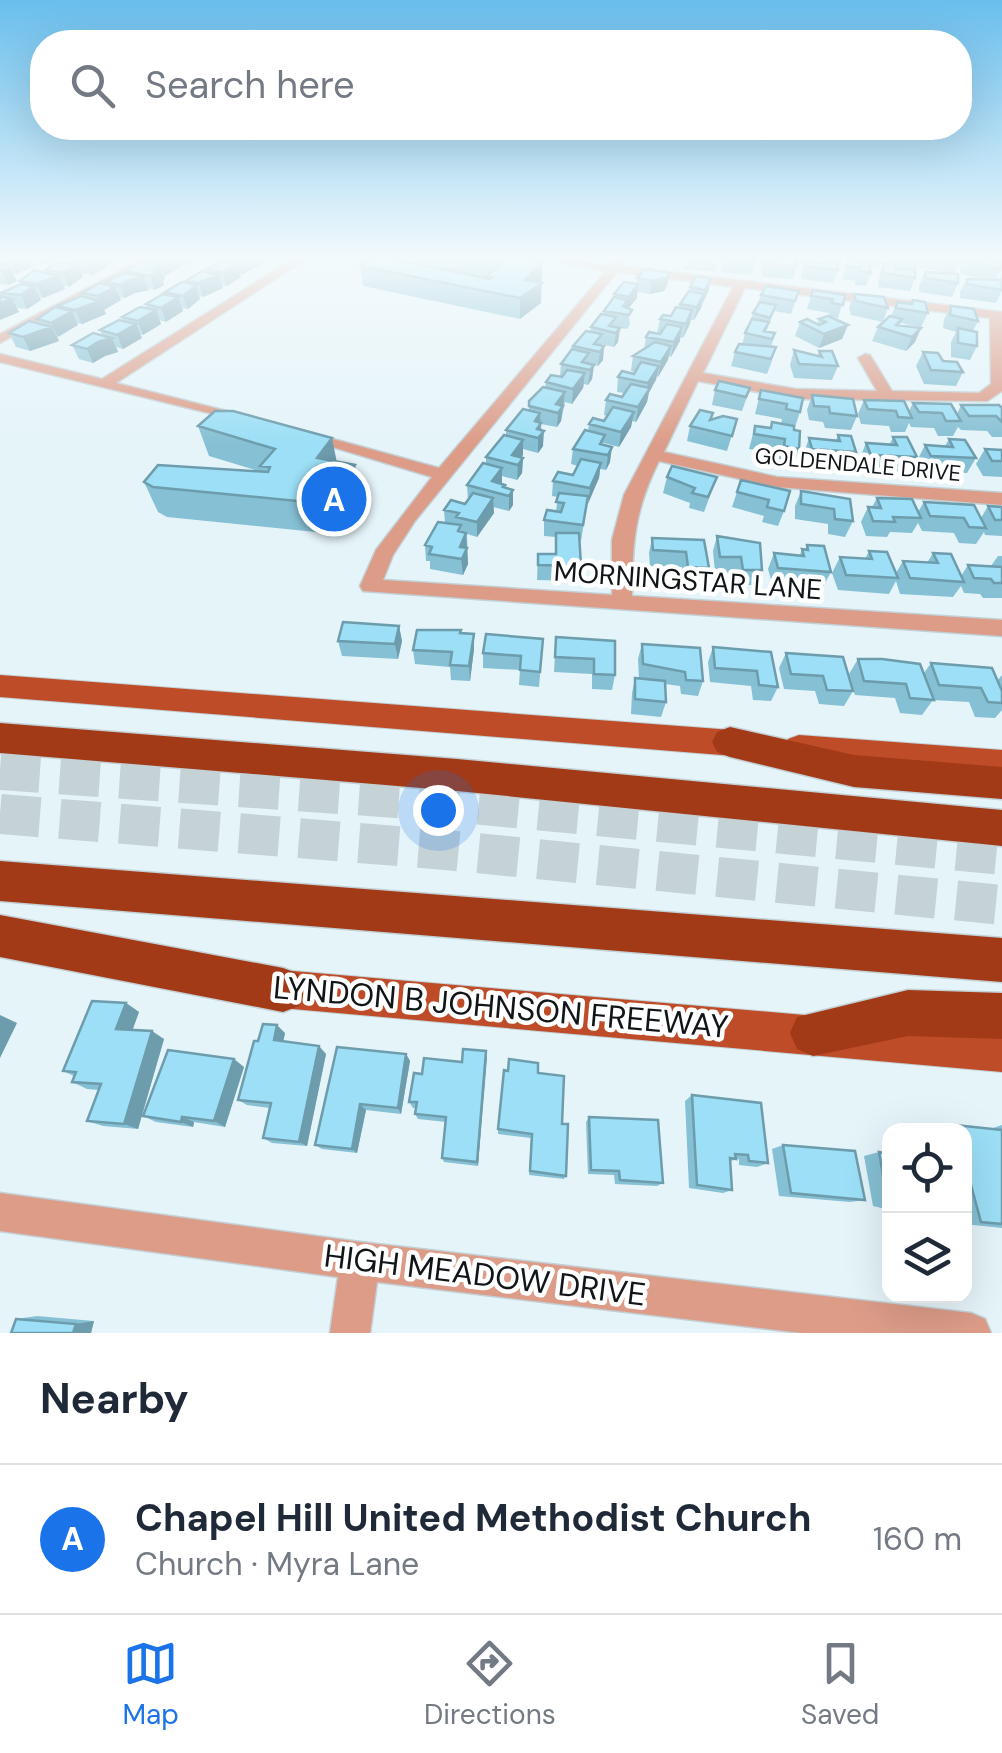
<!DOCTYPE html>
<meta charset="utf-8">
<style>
:root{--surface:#fff;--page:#f2f2f3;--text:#1f2937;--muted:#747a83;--line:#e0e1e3;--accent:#1a73e8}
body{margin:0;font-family:"DM Sans",sans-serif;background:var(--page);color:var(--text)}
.controls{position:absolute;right:30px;bottom:30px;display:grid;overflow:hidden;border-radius:20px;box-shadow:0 10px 40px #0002}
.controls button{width:90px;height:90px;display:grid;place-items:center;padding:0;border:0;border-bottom:2px solid var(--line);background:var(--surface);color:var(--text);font:50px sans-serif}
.you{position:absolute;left:438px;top:810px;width:35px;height:35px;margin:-25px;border:8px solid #fff;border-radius:50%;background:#1a73e8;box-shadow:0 0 0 15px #1a73e833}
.badge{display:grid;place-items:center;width:65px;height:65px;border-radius:50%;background:var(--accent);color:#fff;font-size:32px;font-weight:700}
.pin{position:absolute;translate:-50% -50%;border:5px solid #fff;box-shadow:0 2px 10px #0006}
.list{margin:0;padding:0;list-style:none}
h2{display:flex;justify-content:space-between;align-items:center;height:130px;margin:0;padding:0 40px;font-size:42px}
h2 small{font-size:32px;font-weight:400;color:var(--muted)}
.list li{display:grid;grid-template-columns:65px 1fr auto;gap:30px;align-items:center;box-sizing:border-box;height:150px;padding:0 40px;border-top:2px solid var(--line)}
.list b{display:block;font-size:38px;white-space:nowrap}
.list p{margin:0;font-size:32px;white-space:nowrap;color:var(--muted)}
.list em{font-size:32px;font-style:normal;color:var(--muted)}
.icon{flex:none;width:55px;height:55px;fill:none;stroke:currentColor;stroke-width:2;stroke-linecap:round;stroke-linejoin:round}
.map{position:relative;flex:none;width:1002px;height:1333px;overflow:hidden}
.search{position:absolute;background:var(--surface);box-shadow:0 10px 40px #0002;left:30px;right:30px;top:30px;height:110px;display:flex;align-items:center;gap:25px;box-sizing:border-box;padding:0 35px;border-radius:40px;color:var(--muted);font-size:38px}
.sheet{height:280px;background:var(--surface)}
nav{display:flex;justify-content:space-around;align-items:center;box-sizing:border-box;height:140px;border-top:2px solid var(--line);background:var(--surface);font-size:28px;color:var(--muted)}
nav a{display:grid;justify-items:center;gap:5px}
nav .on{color:var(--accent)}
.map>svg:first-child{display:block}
</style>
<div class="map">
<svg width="1002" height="1333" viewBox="0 0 1002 1333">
<rect width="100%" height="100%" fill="#e5f4f9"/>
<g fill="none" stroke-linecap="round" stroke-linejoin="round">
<path stroke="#c5d3d7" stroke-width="40" stroke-dasharray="40 20" stroke-linecap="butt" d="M0 770 452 802 1002 855
M0 814 446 850 1002 905"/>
<defs>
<path id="minor" d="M142 259H156L0 343V334Z
M293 259H306L116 383 250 417V423L0 362V354L102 379Z
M548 259 611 265 616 259H628L622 266 1002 312V391L987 401 796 399 698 381 664 452 777 477 1002 493V505L777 487 659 461C635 509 632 542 632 596L1002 620V636L363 591 360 586 376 550 432 477 296 436 304 431 439 468 606 271ZM617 272 733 287 624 495 612 540V595L383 580 393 555 415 521ZM745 288 990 318 991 384 979 393 892 391 870 355 865 354 858 358 877 391 796 389 703 373Z
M945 259 1002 262V270L951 262Z
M0 1193 360 1242 971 1313 985 1319 991 1333H802L377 1282 370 1333H330L338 1277 0 1231Z"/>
<path id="major" d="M0 675 746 731 757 735 761 744 757 753 746 757 0 697Z
M799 735 1002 750V776L799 761 788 757 784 748 788 739Z
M270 969 1002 1032V1072L270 1007 257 1001 251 988 257 975Z"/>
<path id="highway" d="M0 723 457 759 1002 810V846L457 791 0 753Z
M730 727 854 755 1002 767V799L854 787 730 757 717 752 712 742 717 732Z
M0 861 1002 938V982L0 901Z
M0 915 283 968 299 974 305 990 299 1006 283 1012 0 957Z
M908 990 1002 993V1039L908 1036 813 1056 797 1049 790 1033 797 1017Z"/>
</defs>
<use href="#minor" stroke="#c3d0d5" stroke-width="3"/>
<use href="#major" stroke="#c3d0d5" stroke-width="2"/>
<use href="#highway" stroke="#c3d0d5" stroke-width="3"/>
<use href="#minor" fill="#dc9c88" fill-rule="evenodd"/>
<use href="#major" fill="#be4c28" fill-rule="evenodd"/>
<use href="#highway" fill="#a33a17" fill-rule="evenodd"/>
</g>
<path fill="#86c0d4" d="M0 259H55L43 264 32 262 34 266 16 274H13L17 281 9 285 0 284Z
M71 259H120L106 265 107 267 92 275 81 273 83 277 69 287 63 285 65 289 43 298 39 297 41 300 27 309 17 308 19 312 7 317 1 293 21 284 20 281 48 273 46 270 72 263Z
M151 259H197L185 266 180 265 181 267 164 276 165 279 163 280 164 285 155 290 148 288 149 290 135 293 125 298 119 297 121 300 104 310 106 314 82 324 77 323 78 325 57 336 59 341 30 351 16 347 9 333 39 324 37 319 59 308 57 306 84 297 82 293 108 285 106 282 127 274 126 271 149 263 148 260Z
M224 259H269L240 274 241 277 227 286 222 285 223 288 203 297 199 296 200 299 188 309 182 308 183 311 166 322 159 320 161 324 143 335 140 334 142 338 123 349 116 347 118 352 105 356 93 363 79 359 72 345 102 335 100 330 123 321 122 317 147 308 146 304 166 295 165 292 187 283 186 281 208 273 207 269 225 262Z
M345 259H532L542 263 541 303 520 319 363 286 360 266 367 262Z
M643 259H656L653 263 642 261Z
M685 259H718L715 271 684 269Z
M724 259H756L752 275 721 272Z
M764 259H801H795L797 266 793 279 762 277 761 271Z
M816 259H843L841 263H837L838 270 833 283 801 279V274L805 261 823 262V260Z
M848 259 867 263V259H880L877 267 870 266 871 273 866 286 855 285V281L842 279Z
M887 259H959V263L954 273 958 283 952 297 919 292V286L925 272 942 273V271L916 267 915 278 910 291 878 287 879 276 884 263 886 264Z
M965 259H989L1001 269 995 280H1001L1002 272V291L996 303 960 298V292L967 279H983L960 274V268Z
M670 273 667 286 664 291 650 294 637 292V298L628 309 630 324 627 329 615 327 620 328 618 342 614 347 601 344 600 345 604 346 603 360 598 366 594 365 592 379 588 385 584 384 583 388 572 404 565 402 561 421 557 427 541 424 543 446 538 453 523 449 521 457 523 458 522 473 517 480 502 476 501 484 513 505 509 511 493 507 494 513 477 537 467 534 468 564 463 575 430 569V561H426L425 545 445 523 444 510 465 504 468 500 467 485 486 464V457L506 436V430L529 411V401L545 388 546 382 560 377 561 364 572 350 573 346 590 332 591 327 603 314 604 311 614 298V294L637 284V278Z
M711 279 708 292 701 308 694 320H690L683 338 680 337 671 357 669 356 658 377 657 376 649 392 647 402 636 422 632 421 631 427 619 447 604 443 610 462 606 470 600 469 599 478 587 503 581 541 579 540 581 566 579 581 537 580 538 554H555L556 537 544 536V520L556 511 558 497 552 496 553 481 573 475 578 466 571 464 573 449 588 431 589 424 604 421 608 416 604 415 606 400 622 397 624 393 617 392 618 377 634 374 635 372 631 371 633 356 644 350 646 337 657 333 660 319 671 316 679 308 680 304 689 292 690 287Z
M813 290 845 295 838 318 831 317 848 325 842 339 819 348 795 336 800 322 807 319 817 324 819 319 828 316 829 313 807 309Z
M799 291 791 314 774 311 766 332 775 333 771 347 772 361 767 374 731 366 735 352 742 345 745 333 761 295Z
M854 294 888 308 883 322 851 315 849 308Z
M913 300 928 313 921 327 901 323 900 326 921 328 915 342 906 351 872 341 878 327 891 316 897 302 911 304Z
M951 306 978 321 973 331 977 346 970 360 951 357V342L956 332 943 328 944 319Z
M794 350 818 356 819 351 838 366 832 380 794 378 790 365Z
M923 352 963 372 956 386 924 384 916 366Z
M750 388 742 411 712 405 715 390Z
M761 390 800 412 794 430 799 449 794 464 779 461V454L749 449 755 426 770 428 772 422 781 424 782 419 755 414Z
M812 395 857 416 851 430 825 428 823 422 809 420 807 410Z
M864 400 909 411 913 403 957 414 961 405 1002 408V437H992L987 431 961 430 958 427 953 436H938L934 428 911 427 909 423 905 432H891L889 426 861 424 858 414Z
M737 419 727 451 687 441 690 426 711 420Z
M198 426 337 462 360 495 335 534 167 517 158 512 144 482 262 472 209 456Z
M838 435 856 452 850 468 806 464 804 453 809 438 836 440Z
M893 437 917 457 909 472 864 470 860 458 866 443 890 444Z
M949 439 976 458 967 473 923 472 917 461 925 445 945 446Z
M985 449 1002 450V477L983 476 976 464Z
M667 477H717L704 512 689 508 690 503 663 493Z
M741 480 784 511 778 526 762 522 764 516 732 507Z
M801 491 850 499 853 521 845 537 828 534V524L795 519V506Z
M877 498 918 512 924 502 981 518 988 506 1002 507V536L985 535 984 532 976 544 959 543 954 533 922 531 918 523 912 533 890 532 887 537 866 536 861 522 868 507H872Z
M717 536 762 570 756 585H738L735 573 715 572 713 551Z
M652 538 704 540 709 568 704 583 684 582 682 567 650 566 649 553Z
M807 545 831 572 823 587 772 583 768 569 774 553 800 555 802 549 805 550Z
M869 551 896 573 903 561 927 563 933 553 961 576 968 565 991 566 998 556H1002V598H983L980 594 964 593 961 586 953 597 900 594 896 581 889 594 838 590 832 573 840 557 865 559Z
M399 626 402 641 398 659 342 656 338 641Z
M461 633 474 634V649L470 681 451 680 450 667 415 664 413 650Z
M556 637 615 641V675L612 690 592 689V674L554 672Z
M543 639 539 687 519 685 520 670 483 668V653Z
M642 644 703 681 698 696 681 694 680 686 665 684 666 702 661 717 631 714 632 693 635 678 639 679 638 659Z
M713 647 771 652 778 687 771 701 753 700 751 686 710 682 708 662Z
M786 653 853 691 844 706 819 704 815 691 784 689 779 668Z
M858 659 924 673 931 663 997 681 1002 675V710L995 718 975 717 969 702 933 700 922 715 900 713 895 698 855 695 849 674Z
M126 1003 139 1012 132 1030 164 1039 138 1129 103 1126 87 1121 99 1090 87 1089 72 1082 74 1076 63 1071Z
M285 1033 283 1041 326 1054 307 1146 272 1143 263 1138 270 1108 247 1105 238 1100 258 1041Z
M486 1051 478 1166 444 1162 442 1158 446 1122 418 1119 415 1114 416 1108H413L409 1102 422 1074 462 1062Z
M406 1054 410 1061 401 1114 366 1110 357 1153 322 1149 315 1145Z
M244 1067 225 1127 194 1122 193 1127 156 1122 143 1116Z
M538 1073 562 1124 566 1176 564 1179 529 1175 531 1138 498 1134V1129Z
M692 1095 768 1163 757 1167 739 1165V1159L730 1161 732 1190 723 1193 689 1188 685 1101Z
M589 1117 663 1183 657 1186 615 1184 614 1175 588 1174 586 1122Z
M955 1125 990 1129 1002 1125V1228L964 1224V1130H938Z
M783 1145 865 1200 850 1202 779 1196 772 1149Z
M879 1152 890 1154V1210L873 1206 864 1156Z
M37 1316 94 1321 91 1333H11L16 1319Z"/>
<path fill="#6d9cac" d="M16 259H30L34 266 16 274 10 261Z
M40 259H55L43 264Z
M93 259H103L107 267 92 275 86 262Z
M105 259H120L107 265Z
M169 259H178L181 267 165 276 161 263Z
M183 259H197L185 266Z
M244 259H269L242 275 238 262Z
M542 263 541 303 520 319V298L525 280Z
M78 264 83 277 69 287 63 273Z
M238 264 241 277 227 286 223 273Z
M6 265 8 269 10 268 17 281 9 285 2 271 3 266Z
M160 266 165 279 163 280 164 285 155 290 150 276 153 270Z
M670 273 667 286 664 291 650 294 652 281Z
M219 275 223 288 203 297 199 283Z
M59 276 65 289 43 298 36 284Z
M144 277 149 290 135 293 125 298 120 285 130 280Z
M711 279 708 292 702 303 705 290Z
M638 284 637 298 627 310 623 306Z
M196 285 200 299 188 309 183 296Z
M34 286 41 300 27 309 21 295Z
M115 287 121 300 104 310 106 314 82 324 75 310 100 301 98 296Z
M704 294 701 308 694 320 697 307Z
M178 297 183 311 166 322 161 308Z
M12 299 19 312 0 320V303Z
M156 310 161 324 143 335 138 321Z
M692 310 690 324 683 338 686 324Z
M72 311 78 325 58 337 51 323Z
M136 324 142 338 123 349 117 335Z
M848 325 842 339 819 348 824 334Z
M52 327 59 341 30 351 23 337Z
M682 327 680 341 671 357 674 342Z
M620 328 618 342 614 347 616 333Z
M921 328 915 342 906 351 912 337Z
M112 338 118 352 105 356 93 363 87 349 98 342Z
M604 346 603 360 598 366 600 352Z
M671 346 668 360 658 377 661 362Z
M594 365 592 379 588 385 590 370Z
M659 366 656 380 649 392 647 402 636 422 638 407 646 393 648 383Z
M585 373 583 388 572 404 573 389Z
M565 392 561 421 557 427 558 413 556 404Z
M634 412 631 427 619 447 621 432Z
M540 413 541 435 544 431 543 446 538 453V438L535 421Z
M332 438 338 468 317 458Z
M523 440V455L516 465 512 455Z
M612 447 610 462 606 470 608 455Z
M523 458 522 473 517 480 518 465Z
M601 463 599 478 588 504 590 488Z
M355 465 360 495 335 534 328 504Z
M502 468V483L492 481Z
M513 490V505L509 511V496Z
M493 498 494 513 477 537V522Z
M466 533 468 564 463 575 460 547Z
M399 626 402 641 398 659 395 644Z
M474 634V649L470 681 469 666Z
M126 1003 139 1012 130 1037 116 1029Z
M0 1015 17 1023 0 1058Z
M277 1025 285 1033 282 1048 274 1040Z
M152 1031 164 1039 138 1129 124 1124Z
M319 1046 326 1054 307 1146 299 1142Z
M486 1051 487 1058 478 1166 477 1162Z
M406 1054 410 1061 401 1114 398 1108Z
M234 1059 244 1067 225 1127 214 1121Z
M360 1104 366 1110 357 1153 352 1149Z
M182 1117 194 1122 193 1127 181 1122Z
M94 1321 91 1333H73L76 1324Z"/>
<path fill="#9cdff6" stroke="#6d9cac" stroke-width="2.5" d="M70 259H93L86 262Z
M151 259H169L161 263 148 260Z
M224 259H244L238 262Z
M371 259H404L401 261 490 279 493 277 487 276 501 264 468 259H532L542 263 525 280 542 283 520 298 360 266Z
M724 259H756L755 262Z
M765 259H795L797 266 765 264Z
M825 259H836L838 270 805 266V261L826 263Z
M848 259 869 263 871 273 860 271V267L846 266Z
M948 259H959V263L948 262Z
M966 259 998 260 1001 269 966 261Z
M222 261 238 264 223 273 207 269Z
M56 262 78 264 63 273 46 270Z
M141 262 160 266 153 270 160 271 150 276 126 271Z
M0 263 6 265 3 266 10 268 0 271Z
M884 263 896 265V270L915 269V278L883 273Z
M645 269 670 273 666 278 652 281 637 278Z
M34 270 59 276 36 284 20 281Z
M202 271 219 275 199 283 186 281Z
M925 272 958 274V283L925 278Z
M124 273 144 277 130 280 120 285 106 282Z
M696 276 711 279 705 290 690 287Z
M967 279 1002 280V290L967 284Z
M182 282 196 285 183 296 165 292Z
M624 282 638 284 629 297 614 294Z
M100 283 115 287 98 296 82 293Z
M21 284 34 286 21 295 1 293Z
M766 286 799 291 795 301 761 295Z
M813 290 845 295 843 305 832 303 833 299 811 296Z
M689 291 704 294 697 307 680 304Z
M163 294 178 297 161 308 146 304Z
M854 294 884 297 888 308 856 301Z
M0 296 12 299 0 303Z
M81 296 100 301 75 310 57 306Z
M614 297 628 300 623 306 632 310 629 315 604 311Z
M913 300 925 302 928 313 896 308 897 302 912 304Z
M760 302 776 305 770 318 753 313Z
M951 306 974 309 978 321 950 315Z
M55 307 72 311 51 323 37 319Z
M140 307 156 310 138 321 122 317Z
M676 307 692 310 686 324 660 319 663 315 671 316Z
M601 314 616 317 609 326 620 328 616 333 591 327Z
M828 316 848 325 824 334 800 322 807 319 819 325 826 322 819 319Z
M890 316 902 319 896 325 921 328 912 337 878 327Z
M752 319 769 322 764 331 775 333 772 339 745 333Z
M119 320 136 324 117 335 100 330Z
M29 321 52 327 23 337 9 333Z
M667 324 682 327 674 342 646 337 649 332 660 334Z
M958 328 977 332V346L958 343Z
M586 331 602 334 594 344 604 346 600 352 573 346Z
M93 333 112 338 98 342 87 349 72 345Z
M655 342 671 346 661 362 633 356Z
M739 344 776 347 771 359 735 352Z
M572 349 589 353 582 362 594 365 590 370 561 364Z
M794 350 822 357 819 351H832L838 366 799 364Z
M923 352 938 353 943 361 957 362 963 372 931 370Z
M641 362 659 366 648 383 618 377 622 371 634 374Z
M567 370 585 373 573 389 546 382 551 375 562 377Z
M719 381 750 388 746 397 715 390Z
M631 384 650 388 638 407 606 400 610 394 622 397Z
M543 387 565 392 556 404 563 406 558 413 529 406V401Z
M761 390 803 398 800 412 786 409 787 404 759 399Z
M812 395 853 399 857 416 830 413 829 407 814 406Z
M864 400 904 401 912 418 898 417 896 411 868 409Z
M913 403 951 404 961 421H946L942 413 919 412Z
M961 405H999L1002 408V422L996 416H969Z
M613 407 634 412 621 432 589 424 593 418 604 421Z
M523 409 540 413 535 421 541 423 537 429 544 431 538 438 506 430Z
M700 410 713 413 710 420 723 416 737 419 732 436 690 426Z
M215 411H233L332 438 317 458 355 465 328 504 153 487 144 482 158 465 268 472 270 467 260 466 275 449 198 426Z
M772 422 794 426V430L800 431 799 449 784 446 785 439 754 434 755 426 771 428Z
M585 430 605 435 600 444 612 447 608 455 573 449Z
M504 435 523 440 512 455 523 458 518 465 486 457Z
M838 435 851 436 856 452 812 449 809 438 840 441Z
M893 437H907L917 457 871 455 866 443 897 445Z
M949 439 965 440 976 458 931 456 925 445 953 447Z
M985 449 1002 450V461H992Z
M581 459 601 463 590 488 553 481 558 472 573 475Z
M483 463 502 468 492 481 505 485 503 487 513 490 509 496 467 485Z
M672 466 717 477 708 497 692 493 695 488 667 477Z
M741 480 790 491 784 511 767 507 769 500 737 492Z
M801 491 850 499 853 521 835 519 834 509 801 504Z
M473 493 493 498 477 522 456 517 459 513 444 510 451 500 465 504Z
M559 493 588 496 583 525 544 520 547 510 561 512 564 503 556 502Z
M877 498 912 499 921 518 893 517 895 522 873 521 868 507 881 508Z
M924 502 974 505 986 528 969 527 964 518 930 516Z
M988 506 1002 507V520H995Z
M438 522 461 525 458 531 466 533 460 547 467 548 462 559 429 554 432 547 425 545Z
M556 533H579L581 566 538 565V554H556Z
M717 536 760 543 762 570H743L741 557H720Z
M652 538 704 540 709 568 688 567 686 552 653 550Z
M807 545 824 546 831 572 778 568 774 553 804 556 802 549 808 550Z
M869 551 887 552 898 578 846 575 840 557 872 559Z
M933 553 951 554 964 582 910 578 903 561 938 563Z
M968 565 1002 567V583H994L991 579 974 578Z
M343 622 399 626 395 644 338 641Z
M417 630H461L460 633 474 634 469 666 450 665 452 652 413 650Z
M486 634 543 639 540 672 520 670 521 656 483 653Z
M556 637 615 641V675L594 674V659L555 657Z
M642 644 700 648 703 681 686 680 685 672 643 664Z
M713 647 771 652 778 687 759 685 757 671 715 668Z
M786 653 843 657 853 691 827 690 823 676 791 674Z
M858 659H882L920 664 934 700 910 698 906 684 864 681Z
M931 663 992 668 1002 691V703L988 702 981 688 939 685Z
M635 678 665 681 666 702 635 699Z
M92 1001 126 1003 116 1029 152 1031 124 1124 87 1121 101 1084 72 1082 76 1072 63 1071Z
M263 1024 277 1025 274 1040 319 1046 299 1142 263 1138 271 1103 238 1100 254 1041H258Z
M337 1047 406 1054 398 1108 360 1104 352 1149 315 1145Z
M463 1049 486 1051 477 1162 442 1158 446 1117 415 1114 417 1102H409L414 1073 422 1074 424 1058 462 1062Z
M168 1050 234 1059 214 1121 182 1117 181 1122 143 1116Z
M509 1059 538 1063V1073L564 1076 562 1124H568L566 1176 530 1171 532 1134 498 1129 504 1070 508 1071Z
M692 1095 761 1103 768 1163 749 1161 748 1155 735 1154 736 1159 730 1158 732 1190 697 1185Z
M589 1117 658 1120 663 1183 620 1180 619 1171 591 1170Z
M955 1125 1002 1130V1224L981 1222 964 1159V1130H957Z
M783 1145 855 1151 865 1200 791 1193Z
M879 1152 890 1154V1204H888Z
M16 1319 76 1324 73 1333H11Z"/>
<linearGradient id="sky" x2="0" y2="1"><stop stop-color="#69beed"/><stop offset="0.58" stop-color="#f3fafc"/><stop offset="1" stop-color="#f3fafc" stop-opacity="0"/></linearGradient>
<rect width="1002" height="445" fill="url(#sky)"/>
<g text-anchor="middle" stroke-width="9" stroke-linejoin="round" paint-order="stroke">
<g font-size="22" fill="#101517" stroke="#fff">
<text transform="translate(858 464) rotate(5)" y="8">GOLDENDALE DRIVE</text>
</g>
<g font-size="28" fill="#101517" stroke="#fff">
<text transform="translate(688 580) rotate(4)" y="10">MORNINGSTAR LANE</text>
</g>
<g font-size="32" fill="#101517" stroke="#fff">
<text transform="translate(501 1007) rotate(5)" y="11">LYNDON B JOHNSON FREEWAY</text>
<text transform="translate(485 1275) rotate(7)" y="11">HIGH MEADOW DRIVE</text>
</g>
</g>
</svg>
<div class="controls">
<button><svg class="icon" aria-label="locate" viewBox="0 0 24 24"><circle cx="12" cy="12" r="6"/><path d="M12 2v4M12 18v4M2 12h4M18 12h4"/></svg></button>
<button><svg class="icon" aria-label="layers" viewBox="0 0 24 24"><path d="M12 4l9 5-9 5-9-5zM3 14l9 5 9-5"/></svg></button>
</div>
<div class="you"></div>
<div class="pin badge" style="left:334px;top:499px">A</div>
<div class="search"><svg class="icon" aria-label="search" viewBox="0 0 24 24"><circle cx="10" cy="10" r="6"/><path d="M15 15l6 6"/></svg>Search here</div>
</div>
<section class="sheet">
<h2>Nearby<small></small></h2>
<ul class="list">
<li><span class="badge">A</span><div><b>Chapel Hill United Methodist Church</b><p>Church · Myra Lane</p></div><em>160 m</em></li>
</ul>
</section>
<nav>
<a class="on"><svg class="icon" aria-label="map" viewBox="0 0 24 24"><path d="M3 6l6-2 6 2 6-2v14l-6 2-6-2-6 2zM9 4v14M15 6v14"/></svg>Map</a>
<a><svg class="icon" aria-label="directions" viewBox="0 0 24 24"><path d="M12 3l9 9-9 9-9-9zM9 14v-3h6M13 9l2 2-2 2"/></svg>Directions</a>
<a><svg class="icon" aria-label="saved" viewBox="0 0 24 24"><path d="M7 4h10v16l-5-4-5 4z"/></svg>Saved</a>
</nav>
